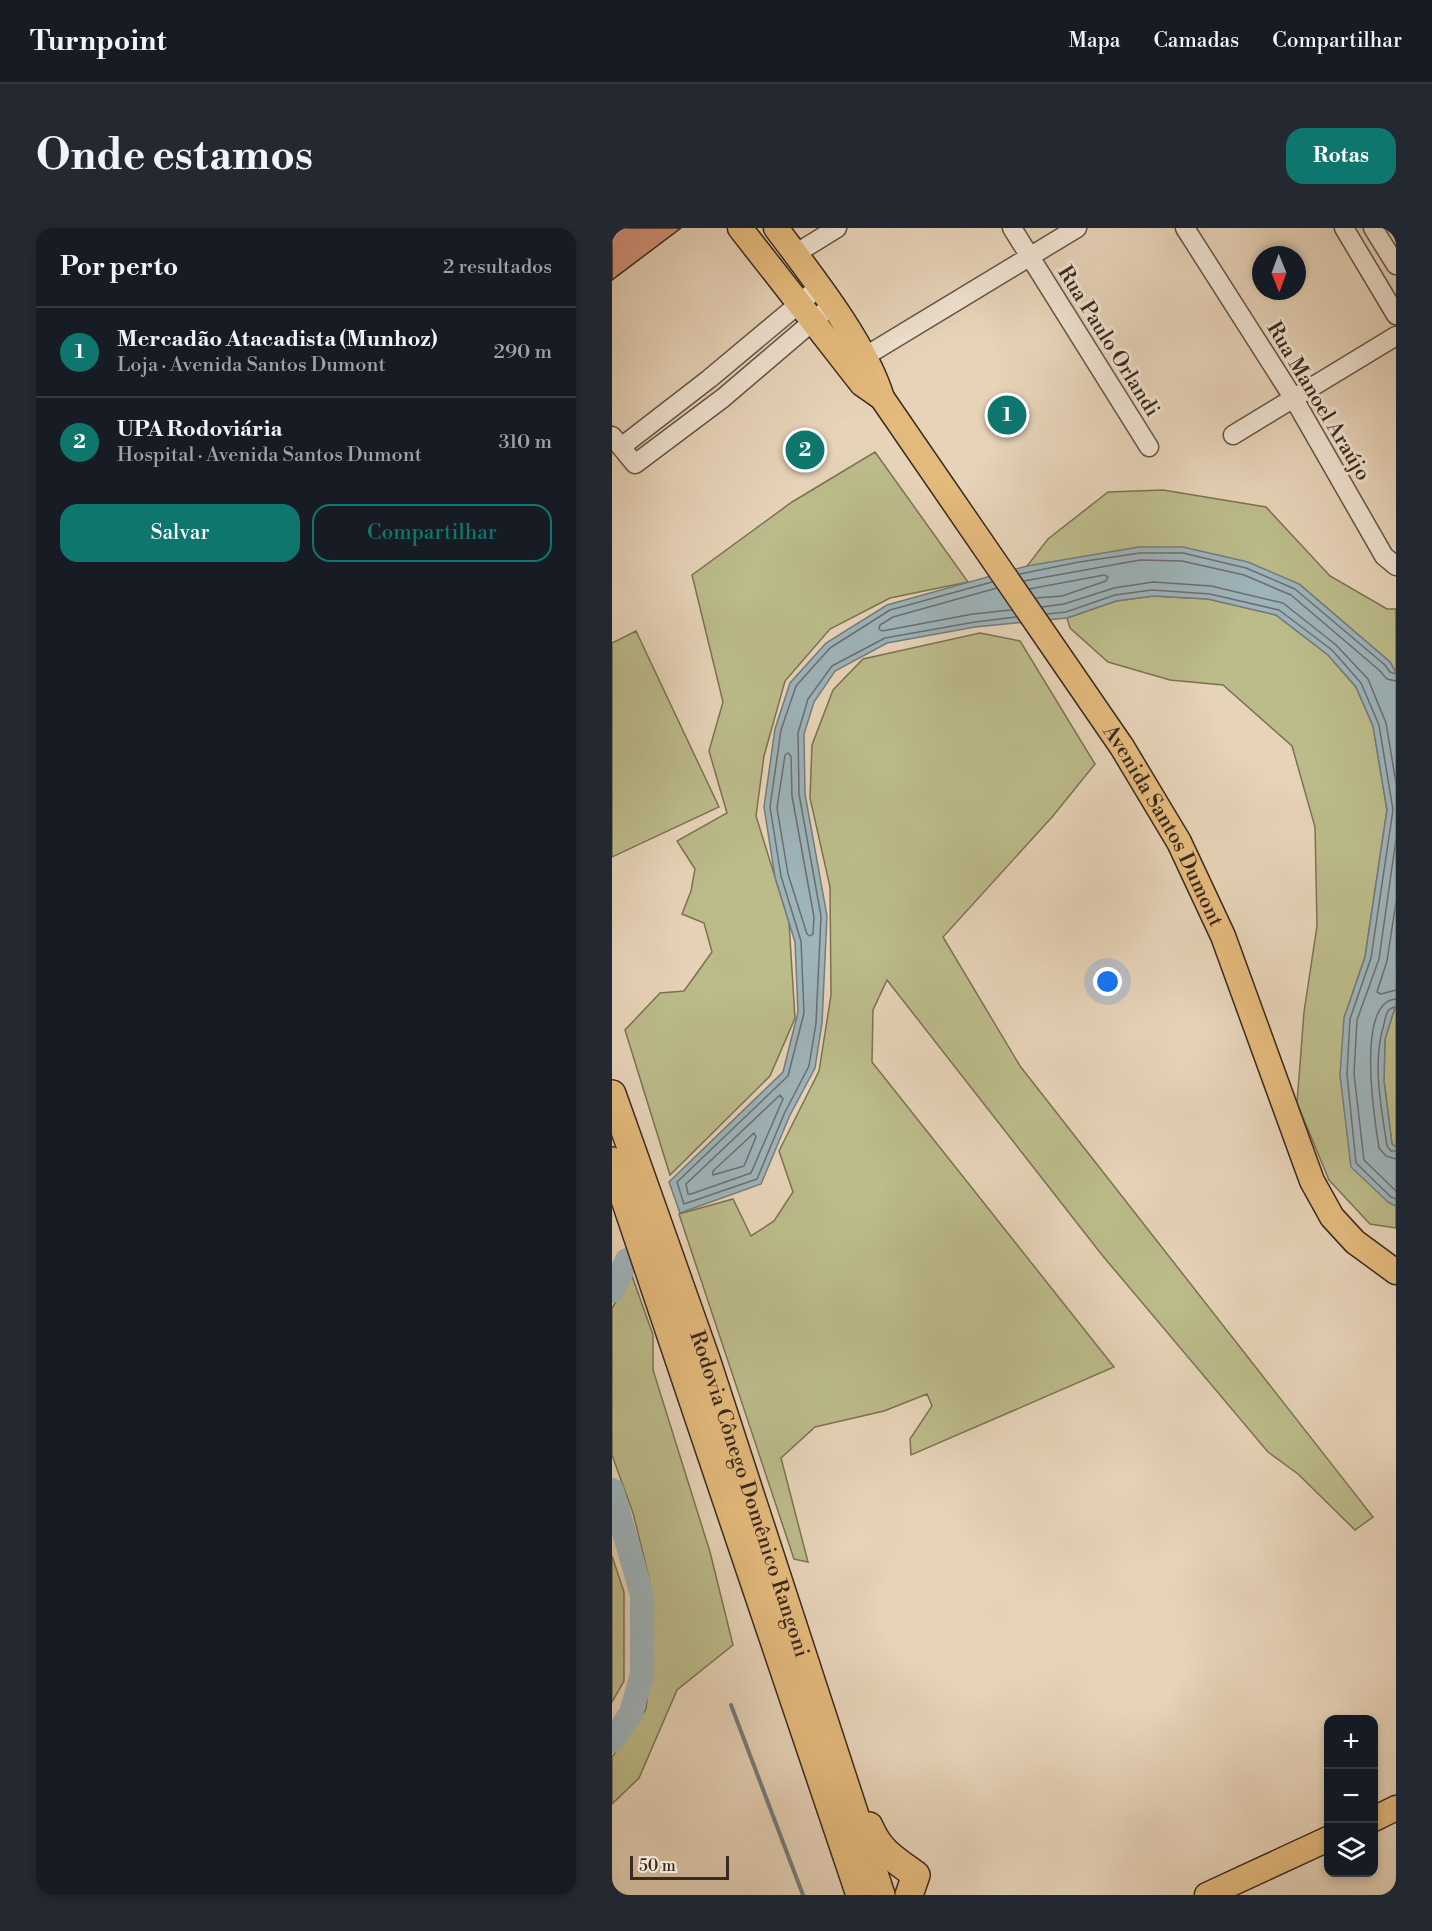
<!DOCTYPE html>
<html lang="pt">
<meta charset="utf-8">
<style>
:root{--surface:#171b24;--page:#242831;--text:#f1f3f6;--muted:#9ea1a6;--line:#363941;--accent:#0f766e}
body{margin:0;font-family:"Libre Bodoni",serif;background:var(--page);color:var(--text)}
.controls{position:absolute;right:18px;bottom:18px;display:grid;overflow:hidden;border-radius:12px;box-shadow:0 3px 9px #0003}
.controls button{width:54px;height:54px;display:grid;place-items:center;padding:0;border:0;border-bottom:2px solid var(--line);background:var(--surface);color:var(--text);font:30px sans-serif}
.compass{position:absolute;left:640px;top:18px;width:54px;height:54px;border-radius:50%;background:var(--surface);box-shadow:0 3px 9px #0003;rotate:179deg}
.scale{position:absolute;left:18px;bottom:15px;width:99px;box-sizing:border-box;padding-left:6px;border:3px solid #3a291f;border-top:0;font-size:16px;line-height:21px;white-space:nowrap;color:#3a291f;-webkit-text-stroke:4px #efe2d1;paint-order:stroke}
.you{position:absolute;left:496px;top:754px;width:21px;height:21px;margin:-15px;border:4px solid #fff;border-radius:50%;background:#1a73e8;box-shadow:0 0 0 9px #1a73e833}
.badge{display:grid;place-items:center;width:39px;height:39px;border-radius:50%;background:var(--accent);color:#fff;font-size:20px;font-weight:700}
.pin{position:absolute;translate:-50% -50%;border:3px solid #fff;box-shadow:0 2px 6px #0006}
.list{margin:0;padding:0;list-style:none}
h2{display:flex;justify-content:space-between;align-items:center;height:78px;margin:0;padding:0 24px;font-size:26px}
h2 small{font-size:20px;font-weight:400;color:var(--muted)}
.list li{display:grid;grid-template-columns:39px 1fr auto;gap:18px;align-items:center;box-sizing:border-box;height:90px;padding:0 24px;border-top:2px solid var(--line)}
.list b{display:block;font-size:22px;white-space:nowrap}
.list p{margin:0;font-size:20px;white-space:nowrap;color:var(--muted)}
.list em{font-size:20px;font-style:normal;color:var(--muted)}
.actions{display:flex;gap:12px;padding:18px 24px}
.actions a{flex:1;padding:14px 0;border:2px solid var(--accent);border-radius:18px;text-align:center;font-size:21px;color:var(--accent)}
.actions .main{background:var(--accent);color:#fff}
.icon{flex:none;width:33px;height:33px;fill:none;stroke:currentColor;stroke-width:2;stroke-linecap:round;stroke-linejoin:round}
.map{position:relative;flex:none;width:784px;height:1667px;overflow:hidden;border-radius:18px}
header{display:flex;align-items:center;gap:36px;box-sizing:border-box;height:84px;padding:0 30px;background:var(--surface);border-bottom:2px solid var(--line)}
header strong{font-size:28px}
nav{display:flex;gap:33px;margin-inline-start:auto;font-size:21px}
.intro{display:flex;align-items:center;justify-content:space-between;box-sizing:border-box;height:144px;padding:0 36px}
h1{margin:0;font-size:42px}
.button{padding:15px 27px;border-radius:18px;background:var(--accent);color:#fff;font-size:21px;font-weight:700}
main{display:flex;gap:36px;padding:0 36px}
aside{flex:1;background:var(--surface);border-radius:18px;box-shadow:0 3px 9px #0003}
.map>svg:first-child{display:block}
</style>
<header>
<strong>Turnpoint</strong>
<nav><a>Mapa</a><a>Camadas</a><a>Compartilhar</a></nav>
</header>
<div class="intro"><h1>Onde estamos</h1><a class="button">Rotas</a></div>
<main>
<aside>
<h2>Por perto<small>2 resultados</small></h2>
<ul class="list">
<li><span class="badge">1</span><div><b>Mercadão Atacadista (Munhoz)</b><p>Loja · Avenida Santos Dumont</p></div><em>290 m</em></li>
<li><span class="badge">2</span><div><b>UPA Rodoviária</b><p>Hospital · Avenida Santos Dumont</p></div><em>310 m</em></li>
</ul>
<div class="actions"><a class="main">Salvar</a><a>Compartilhar</a></div>
</aside>
<div class="map">
<svg width="784" height="1667" viewBox="0 0 784 1667">
<rect width="100%" height="100%" fill="#e7d3b8"/>
<filter id="stains"><feTurbulence type="fractalNoise" baseFrequency=".00333" numOctaves="4"/><feColorMatrix values="0 0 0 0 .2 0 0 0 0 .09 0 0 0 0 .02 0 0 0 .5 -.17"/></filter>
<radialGradient id="worn" r=".72"><stop offset=".6" stop-color="#630" stop-opacity="0"/><stop offset="1" stop-color="#630" stop-opacity=".3"/></radialGradient>
<path fill="#bcbb8a" stroke="#7b7254" stroke-width="1.5" d="M263 224 356 354 278 370 218 401 173 453 152 528 144 588 177 694 183 790 158 848 58 947 13 802 48 765 72 763 100 724 92 695 70 686 79 663 83 641 65 613 115 585 97 523 111 474 80 347 180 274Z
M551 262 654 279 718 348 775 381H784V445L778 434 687 356 415 338 436 311 496 264Z
M541 368 596 371 664 387 716 427 744 459 761 498 775 582 753 729 732 790 776 974 784 978V1000L758 996 717 952 685 875 692 784 705 698 703 599 680 518 611 457 558 452 496 434 458 400 455 390 504 373Z
M24 403 107 579 0 629V415Z
M368 405 408 413 483 536 441 588 331 709 408 838 761 1289 743 1302 686 1246 656 1224 490 1027 275 752 261 782 260 834 502 1139 299 1227 298 1211 320 1178 315 1166 272 1183 203 1199 169 1230 196 1334 182 1331 67 986 121 971 139 1008 162 993 181 964 167 923 207 843 219 767 218 659 198 570 200 517 221 462 251 431Z
M784 776V919L780 916 772 853 773 811Z
M20 1048 41 1107V1142L98 1324 121 1417 65 1462 27 1550 0 1576V1529L34 1481 40 1422 38 1354 21 1285 0 1227V1080Z
M0 1328 12 1364V1453L0 1474Z"/>
<path fill="#9db4bb" stroke="#757c7d" stroke-width="1.5" d="M527 319H571L636 334 687 356 778 434 784 445V776L773 811 772 853 780 916 784 919V978L776 974 739 939 728 847 732 790 753 729 775 582 761 498 744 459 716 427 664 387 596 371 541 368 504 373 455 390 363 399 275 415 223 443 202 474 192 506 193 566 215 688 210 795 203 840 178 887 149 956 68 985 57 954 171 844 186 784 183 714 163 649 152 579 163 501 178 455 214 415 275 377 415 338Z"/>
<g fill="none" stroke-linecap="round" stroke-linejoin="round">
<path stroke="#6c6e6d" stroke-width="1.5" d="M408 346 467 334 528 325H571L634 340 683 361 773 437 778 444 784 446
M412 353 528 332 570 333 632 347 679 367 767 442 775 451 784 453
M380 354 278 382 218 420 184 458 169 502 158 579 169 648 189 713 192 785 176 848 65 954 72 976 145 951 173 884 197 838 204 795 209 688 187 566 186 505 196 471 220 438 273 410 363 394 404 389
M385 360 281 389 268 397 267 401 270 403 361 386 399 382
M417 361 492 347 496 349 494 353 450 368 424 370
M430 379 452 376 502 360 541 354 599 358 671 375 724 417 756 451 774 495 784 555
M435 386 454 384 503 367 540 362 598 366 667 382 720 422 749 455 767 497 781 582 759 730 738 791 735 846 744 935 779 969 784 971
M176 525 179 528 180 568 202 689 201 706 198 708 195 706 176 646 165 580 173 527Z
M784 611 767 731 745 792 742 846 752 932 784 963
M784 674 775 733 765 764 769 766 784 762
M784 771C743 774 763 894 767 920L774 928 784 931
M784 779C774 780 774 788 772 796 760 835 769 878 775 918L779 923H784
M168 867 171 871 139 945 79 966H76L74 956Z
M142 905 144 909 132 938 101 947V943Z"/>
<path stroke="#757c7d" stroke-width="4" d="M119 1477 191 1667"/>
<path stroke="#9db4bb" stroke-width="24" d="M0 1063 15 1032
M0 1262 30 1367V1446L19 1485 0 1513"/>
</g>
<path fill="#d4957d" stroke="#3a291f" stroke-width="1.5" d="M0 0H69L0 52Z"/>
<g fill="none" stroke-linecap="round" stroke-linejoin="round">
<defs>
<path id="minor" d="M400 0 537 219
M573 0 682 171 772 328 784 338
M732 0 784 87
M761 0 784 37
M183 26 225 0
M252 129 465 0
M621 207 784 108
M0 208 23 236 111 170 220 77
M9 219 97 151 207 59"/>
<g id="major">
<path d="M128 0 250 156 270 170"/>
<path id="s1" d="M164 0C199 47 253 114 270 170L510 519 567 614 611 708 700 953 720 989 743 1014 784 1044"/>
<path d="M762 1591 784 1580"/>
<path d="M595 1667 716 1611"/>
</g>
<g id="highway">
<path id="s2" d="M0 866 94 1131 269 1667"/>
<path d="M0 933 248 1667"/>
<path d="M257 1598C268 1624 282 1631 304 1647L297 1667"/>
</g>
</defs>
<use href="#minor" stroke="#655445" stroke-width="21"/>
<use href="#major" stroke="#3a291f" stroke-width="27"/>
<use href="#highway" stroke="#3a291f" stroke-width="30"/>
<use href="#minor" stroke="#efe2d1" stroke-width="18"/>
<use href="#major" stroke="#e4ba7c" stroke-width="24"/>
<use href="#highway" stroke="#e4ba7c" stroke-width="27"/>
</g>
<g text-anchor="middle" stroke-width="6" stroke-linejoin="round" paint-order="stroke">
<g font-size="21" fill="#3a291f" stroke="#efe2d1">
<text transform="translate(497 113) rotate(58)" y="7">Rua Paulo Orlandi</text>
<text transform="translate(707 173) rotate(59)" y="7">Rua Manoel Araújo</text>
<text dy="7" stroke="none"><textPath href="#s1" startOffset="714">Avenida Santos Dumont</textPath></text>
<text dy="7" stroke="none"><textPath href="#s2" startOffset="423">Rodovia Cônego Domênico Rangoni</textPath></text>
</g>
</g>
<rect width="100%" height="100%" filter="url(#stains)"/>
<rect width="100%" height="100%" fill="url(#worn)"/>
</svg>
<div class="controls">
<button>+</button>
<button>−</button>
<button><svg class="icon" aria-label="layers" viewBox="0 0 24 24"><path d="M12 4l9 5-9 5-9-5zM3 14l9 5 9-5"/></svg></button>
</div>
<svg class="compass" viewBox="-18 -18 36 36"><path d="M0-13l5 13h-10z" fill="#e53935"/><path d="M0 13l5-13h-10z" fill="#9ea1a6"/></svg>
<div class="scale">50 m</div>
<div class="you"></div>
<div class="pin badge" style="left:395px;top:187px">1</div>
<div class="pin badge" style="left:193px;top:222px">2</div>
</div>
</main>
